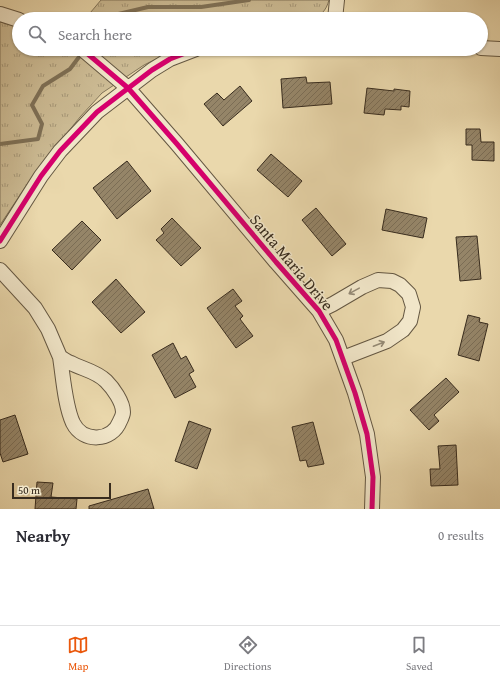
<!DOCTYPE html>
<style>
:root{--surface:#fff;--page:#f2f2f3;--text:#2b2b33;--muted:#7c7c81;--line:#e1e1e2;--accent:#ea580c}
body{margin:0;font-family:"Gentium Book Plus",serif;background:var(--page);color:var(--text)}
.scale{position:absolute;left:12px;bottom:10px;width:99px;box-sizing:border-box;padding-left:4px;border:2px solid #382c1e;border-top:0;font-size:11px;line-height:14px;white-space:nowrap;color:#382c1e;-webkit-text-stroke:3px #f1e6c9;paint-order:stroke}
.list{margin:0;padding:0;list-style:none}
h2{display:flex;justify-content:space-between;align-items:center;height:52px;margin:0;padding:0 16px;font-size:17px}
h2 small{font-size:13px;font-weight:400;color:var(--muted)}
.icon{flex:none;width:22px;height:22px;fill:none;stroke:currentColor;stroke-width:2;stroke-linecap:round;stroke-linejoin:round}
.map{position:relative;flex:none;width:500px;height:509px;overflow:hidden}
.search{position:absolute;background:var(--surface);box-shadow:0 1px 3px #0004;left:12px;right:12px;top:12px;height:44px;display:flex;align-items:center;gap:10px;box-sizing:border-box;padding:0 14px;border-radius:22px;color:var(--muted);font-size:15px}
.sheet{height:116px;background:var(--surface)}
nav{display:flex;justify-content:space-around;align-items:center;box-sizing:border-box;height:56px;border-top:1px solid var(--line);background:var(--surface);font-size:11px;color:var(--muted)}
nav a{display:grid;justify-items:center;gap:2px}
nav .on{color:var(--accent)}
.map>svg:first-child{display:block}
</style>
<div class="map">
<svg width="500" height="509" viewBox="0 0 500 509">
<defs>
<pattern id="park-tufts" width="24" height="20" patternUnits="userSpaceOnUse"><rect width="24" height="20" fill="#ccbb94"/><path d="M3 7l-1-3M5 7V3M7 7l1-3M15 17l-1-3M17 17v-4M19 17l1-3" fill="none" stroke="#a79878"/></pattern>
<pattern id="building-hatch" width="6" height="6" patternUnits="userSpaceOnUse"><rect width="6" height="6" fill="#958568"/><path d="M-1 1l2-2M0 6l6-6M5 7l2-2" fill="none" stroke="#7b6d55"/></pattern>
</defs>
<rect width="100%" height="100%" fill="#ead8ac"/>
<filter id="stains"><feTurbulence type="fractalNoise" baseFrequency=".005" numOctaves="4"/><feColorMatrix values="0 0 0 0 .2 0 0 0 0 .09 0 0 0 0 .02 0 0 0 .5 -.17"/></filter>
<radialGradient id="worn" r=".72"><stop offset=".6" stop-color="#630" stop-opacity="0"/><stop offset="1" stop-color="#630" stop-opacity=".3"/></radialGradient>
<path fill="url(#park-tufts)" stroke="#827459" d="M101 0H329C326 11 321 16 310 19H85Z
M0 21 19 27V49H176L144 65 102 93 80 117 32 177 0 225Z"/>
<g fill="none" stroke-linecap="round" stroke-linejoin="round">
<path stroke="#7e7056" stroke-width="4" d="M108 19 110 16 148 7H201L249 0
M0 144 38 139 42 124 32 105 43 86 70 69 82 53"/>
</g>
<path fill="url(#building-hatch)" stroke="#382c1e" d="M306 77 307 83 330 82 332 104 283 108 281 79Z
M240 86 252 101 223 126 204 104 217 93 224 100Z
M367 88 394 91V89L410 91 409 107 401 106V110L385 109 384 115 364 113Z
M466 129H480L481 142H494V161L472 160V145H466Z
M271 154 302 181 288 197 257 170Z
M127 161 151 191 117 219 93 188Z
M316 208 346 244 332 256 302 220Z
M386 209 427 218 423 238 382 230Z
M172 218 201 248 181 266 156 240 164 233 161 229Z
M82 221 101 240 72 270 52 250Z
M477 236 481 279 460 281 456 237Z
M116 279 145 312 121 333 92 302Z
M233 289 242 301 235 306 243 316 240 319 253 336 236 348 207 308Z
M468 315 480 318 479 322 488 324 479 361 458 355Z
M173 343 181 359 186 356 194 371 189 374 196 387 175 398 152 355Z
M446 378 459 392 434 415 439 421 429 430 410 410Z
M15 415 28 454 3 462 0 453V420Z
M189 421 211 429 197 469 175 461Z
M313 422 324 464 308 467 306 460 300 461 292 427Z
M456 445 458 485 431 486 430 469H440L438 446Z
M37 482 53 483 51 497 77 499 76 509H35Z
M148 489 154 509H89V506Z"/>
<g fill="none" stroke-linecap="round" stroke-linejoin="round">
<defs>
<path id="minor" d="M0 14 19 20
M335 19 337 0
M481 48 500 49
M82 49 128 88 177 144 276 262 319 311 336 340 355 393 367 434 373 477 372 509
M0 241 41 176 60 151 97 112 152 70 170 59 196 49
M0 270 35 308 48 329 60 357
M319 311 333 304 362 287 378 280 392 281 400 285 409 294 413 307 410 321 403 330 387 341 343 358
M60 357C64 359 67 362 71 363 82 369 96 371 106 381 113 388 123 402 123 412 123 415 121 419 120 421 112 442 83 443 73 423 65 406 63 376 60 357Z"/>
</defs>
<use href="#minor" stroke="#645742" stroke-width="16"/>
<use href="#minor" stroke="#f1e6c9" stroke-width="14"/>
<defs>
<path id="cycleway" d="M82 49 128 88 177 144 276 262 319 311 336 340 355 393 367 434 373 477 372 509
M0 241 41 176 60 151 97 112 152 70 170 59 196 49"/>
</defs>
<use href="#cycleway" stroke="#f1e6c9" stroke-width="8"/>
<use href="#cycleway" stroke="#d6006c" stroke-width="5"/>
</g>
<defs><path id="oneway-shaft" d="M-6 0H5M1.5-3L5.5 0L1.5 3" fill="none" stroke-width="1.6" stroke-linecap="round" stroke-linejoin="round"/></defs>
<g stroke="#948974">
<use href="#oneway-shaft" transform="translate(354 291) rotate(151)"/>
<use href="#oneway-shaft" transform="translate(379 344) rotate(-21)"/>
</g>
<g text-anchor="middle" stroke-width="3" stroke-linejoin="round" paint-order="stroke">
<g font-size="16" fill="#382c1e" stroke="#f1e6c9">
<text transform="translate(292 262) rotate(50)" y="6">Santa Maria Drive</text>
</g>
</g>
<rect width="100%" height="100%" filter="url(#stains)"/>
<rect width="100%" height="100%" fill="url(#worn)"/>
</svg>
<div class="scale">50 m</div>
<div class="search"><svg class="icon" aria-label="search" viewBox="0 0 24 24"><circle cx="10" cy="10" r="6"/><path d="M15 15l6 6"/></svg>Search here</div>
</div>
<section class="sheet">
<h2>Nearby<small>0 results</small></h2>
<ul class="list">
</ul>
</section>
<nav>
<a class="on"><svg class="icon" aria-label="map" viewBox="0 0 24 24"><path d="M3 6l6-2 6 2 6-2v14l-6 2-6-2-6 2zM9 4v14M15 6v14"/></svg>Map</a>
<a><svg class="icon" aria-label="directions" viewBox="0 0 24 24"><path d="M12 3l9 9-9 9-9-9zM9 14v-3h6M13 9l2 2-2 2"/></svg>Directions</a>
<a><svg class="icon" aria-label="saved" viewBox="0 0 24 24"><path d="M7 4h10v16l-5-4-5 4z"/></svg>Saved</a>
</nav>
